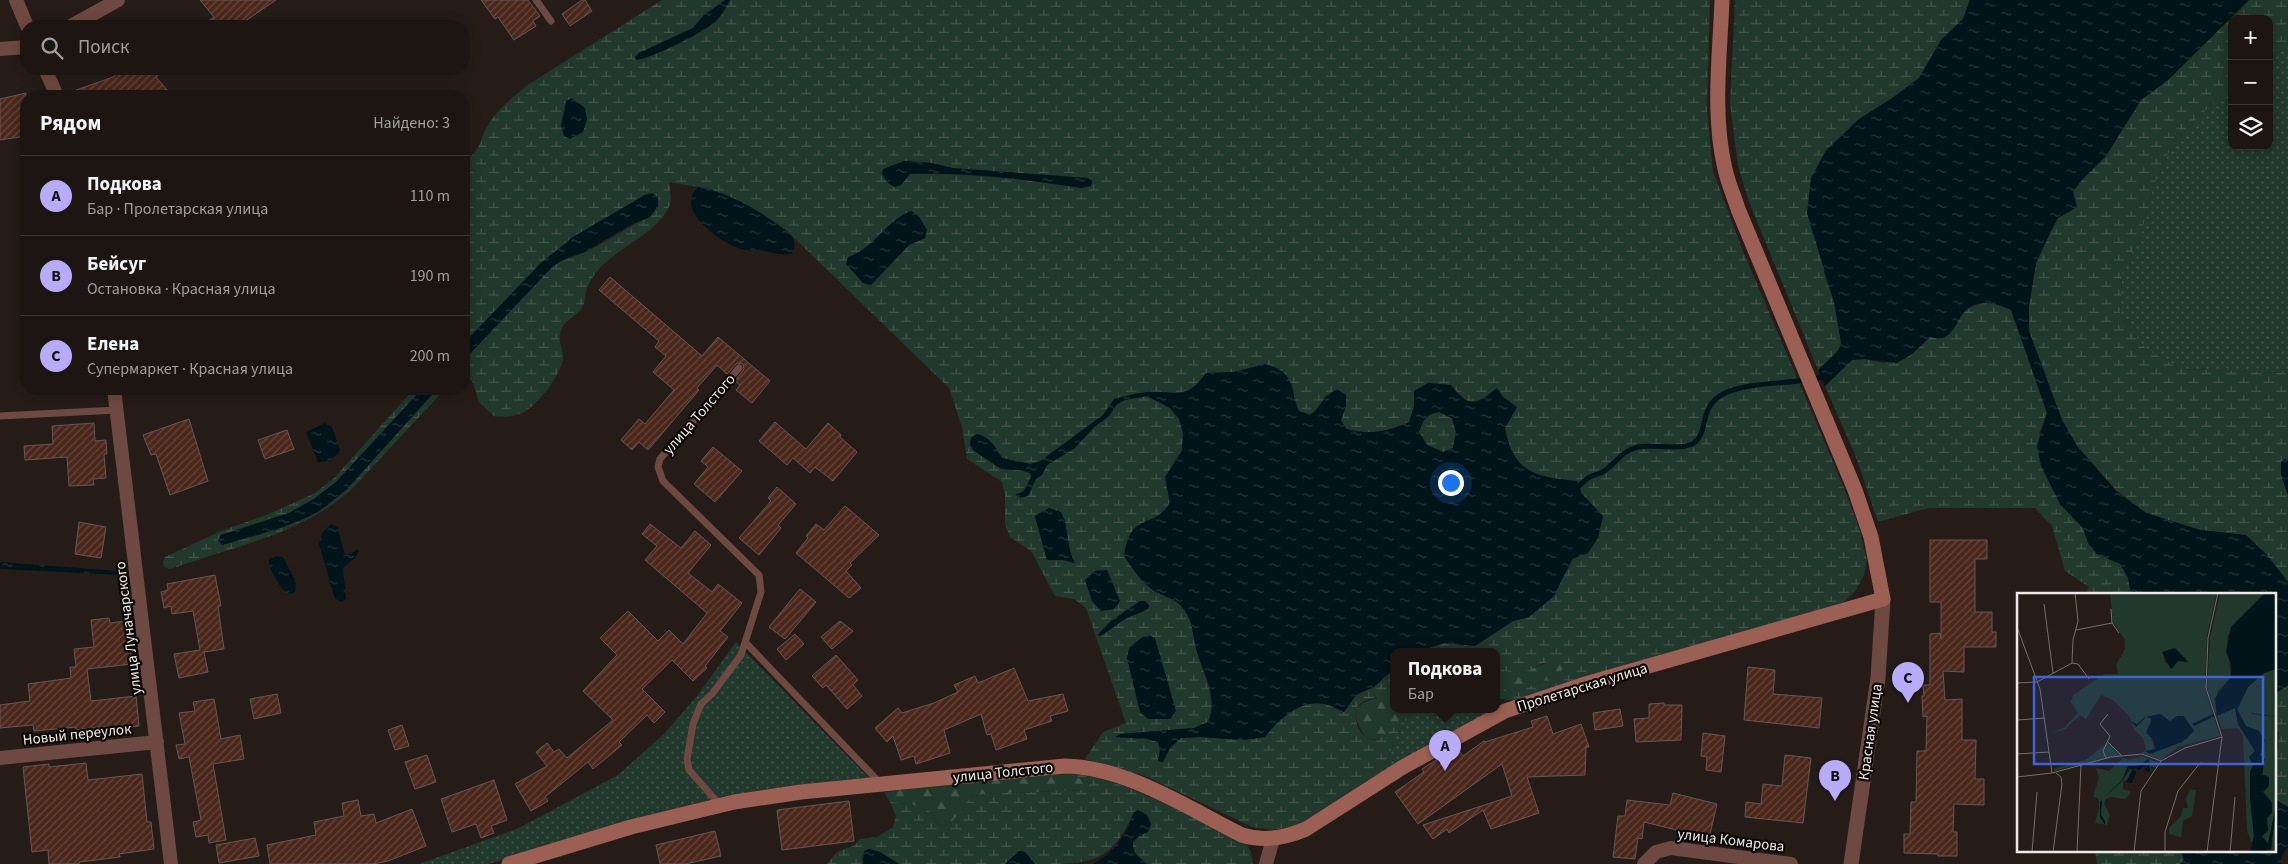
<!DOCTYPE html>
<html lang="ru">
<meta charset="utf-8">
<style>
:root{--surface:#1c1512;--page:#251e1b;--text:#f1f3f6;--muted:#a09f9f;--line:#3a3432;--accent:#b8abf7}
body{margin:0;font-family:"Source Sans 3",sans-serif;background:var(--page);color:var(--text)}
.controls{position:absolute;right:15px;top:15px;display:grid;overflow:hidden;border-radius:10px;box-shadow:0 2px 12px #0003}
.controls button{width:45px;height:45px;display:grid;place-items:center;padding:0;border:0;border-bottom:1px solid var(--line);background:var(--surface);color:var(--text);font:25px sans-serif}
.you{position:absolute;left:1450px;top:482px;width:18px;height:18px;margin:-12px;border:4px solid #fff;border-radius:50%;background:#1a73e8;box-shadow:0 0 0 8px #1a73e833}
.badge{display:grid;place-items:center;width:32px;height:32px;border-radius:50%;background:var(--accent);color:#111;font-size:16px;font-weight:700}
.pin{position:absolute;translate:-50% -41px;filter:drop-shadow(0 1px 2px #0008)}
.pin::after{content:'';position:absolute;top:26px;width:18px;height:15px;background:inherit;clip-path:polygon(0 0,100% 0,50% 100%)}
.popup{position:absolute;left:1390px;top:648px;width:110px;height:65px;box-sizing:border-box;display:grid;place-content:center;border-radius:10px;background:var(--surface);filter:drop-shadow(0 1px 4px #0005);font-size:16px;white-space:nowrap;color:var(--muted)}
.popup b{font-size:19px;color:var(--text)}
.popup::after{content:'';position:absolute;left:50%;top:100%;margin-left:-10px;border:10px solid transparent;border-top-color:var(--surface)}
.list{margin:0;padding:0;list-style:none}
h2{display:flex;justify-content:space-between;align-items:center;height:65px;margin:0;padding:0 20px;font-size:21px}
h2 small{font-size:16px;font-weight:400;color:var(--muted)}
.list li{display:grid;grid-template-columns:32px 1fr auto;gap:15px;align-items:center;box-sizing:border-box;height:80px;padding:0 20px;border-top:1px solid var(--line)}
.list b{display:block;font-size:19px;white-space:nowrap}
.list p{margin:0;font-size:16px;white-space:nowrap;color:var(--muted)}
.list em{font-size:16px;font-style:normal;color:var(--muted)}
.icon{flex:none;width:28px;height:28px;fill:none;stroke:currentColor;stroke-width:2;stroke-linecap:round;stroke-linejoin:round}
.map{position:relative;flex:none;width:2288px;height:864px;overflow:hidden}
.search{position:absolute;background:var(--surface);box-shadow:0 2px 12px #0003;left:20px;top:20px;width:450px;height:55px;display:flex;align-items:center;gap:12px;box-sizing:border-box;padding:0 18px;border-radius:20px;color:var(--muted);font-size:19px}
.panel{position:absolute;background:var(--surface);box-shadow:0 2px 12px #0003;left:20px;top:90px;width:450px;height:305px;border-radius:20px}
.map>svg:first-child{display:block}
</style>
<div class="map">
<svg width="2288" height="864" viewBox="0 0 2288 864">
<defs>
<pattern id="grass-dots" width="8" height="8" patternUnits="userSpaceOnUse" patternTransform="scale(1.25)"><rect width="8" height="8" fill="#21382c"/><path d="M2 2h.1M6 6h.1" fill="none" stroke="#42554b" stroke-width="1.8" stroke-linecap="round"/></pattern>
<pattern id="forest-firs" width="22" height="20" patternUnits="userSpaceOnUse" patternTransform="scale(1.25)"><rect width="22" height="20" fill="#21382c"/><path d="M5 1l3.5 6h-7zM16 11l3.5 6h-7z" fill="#42554b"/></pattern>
<pattern id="wetland-marsh" width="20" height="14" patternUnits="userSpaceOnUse" patternTransform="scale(1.25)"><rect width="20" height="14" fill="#21382c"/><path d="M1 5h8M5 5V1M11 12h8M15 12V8" fill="none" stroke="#42554b"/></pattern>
<pattern id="water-ripples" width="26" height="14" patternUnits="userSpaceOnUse" patternTransform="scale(1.25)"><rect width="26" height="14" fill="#001419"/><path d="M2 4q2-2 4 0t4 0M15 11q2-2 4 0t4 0" fill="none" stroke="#26363a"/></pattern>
<pattern id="building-hatch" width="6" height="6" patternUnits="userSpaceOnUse" patternTransform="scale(1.25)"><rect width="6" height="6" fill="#4b271b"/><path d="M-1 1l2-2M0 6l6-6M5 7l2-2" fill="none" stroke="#65463c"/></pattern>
</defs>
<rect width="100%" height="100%" fill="#251c18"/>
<path fill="url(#grass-dots)" d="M2288 47V373L2182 369 2146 349 2120 316 2122 273 2141 235 2153 187 2173 143 2232 84V146H2269V59Z
M736 642 870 779 817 783 729 795 638 818 489 864H419L519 828 618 775 665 733 697 696Z
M1416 710H1492L1386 769C1393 743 1396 730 1416 710Z"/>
<path fill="url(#forest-firs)" d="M1553 661 1560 662 1563 669C1549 682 1516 693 1496 691V667C1522 679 1530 667 1553 661Z
M1382 696H1394V710H1408V712C1396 725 1384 746 1365 737 1348 707 1353 706 1382 696Z
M1074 774 1083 781 1085 786 1082 790 983 794 971 797C960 811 943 845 931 812L911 804 890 802 884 792 1042 775Z"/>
<path fill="url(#wetland-marsh)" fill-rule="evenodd" d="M662 0H725L703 16 693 28 639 53 668 48 691 37 719 18 730 0H1710L1707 109 1713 171 1743 251 1842 483 1859 527 1867 560 1864 575 1856 590 1844 602 1514 701 1496 698V691C1516 693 1549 682 1563 669L1560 663C1535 656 1531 684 1496 667V652H1415L1445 643 1475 646 1513 621 1529 617 1567 571 1573 559 1603 516 1582 494 1577 481C1536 477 1513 474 1505 428L1517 407 1503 397 1497 388C1476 405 1469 408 1451 385L1414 391V407L1409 422C1388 432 1369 435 1346 429L1341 420 1346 406 1326 395 1317 410 1310 415 1299 411 1294 398 1292 384 1265 364 1234 372 1206 373C1202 378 1198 385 1193 388 1182 396 1131 397 1114 399L1103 415 1039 462 1030 464 1002 458 994 445 977 434 971 438 970 444 973 450 1001 469 1020 470 1030 473 1031 477 1024 491 1028 496 1036 479 1042 474 1047 465 1075 448 1094 427 1109 416 1117 404 1125 400 1147 396 1170 408 1179 419 1183 433 1182 451 1175 460 1166 486C1173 501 1170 509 1156 517L1157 592C1167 596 1176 599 1183 608 1194 622 1193 635 1197 652 1203 675 1219 698 1208 722L1194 728 1120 734 1116 737 1147 739 1158 742 1160 750 1158 760 1163 762 1170 748 1181 738 1199 737 1244 740 1265 737C1279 719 1300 699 1325 704 1331 705 1338 709 1344 712L1356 695 1374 686 1394 669V696C1384 696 1363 698 1357 707 1350 717 1365 760 1393 728 1398 722 1405 716 1408 710H1416C1396 730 1393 743 1386 769L1298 825 1273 830 1252 827 1145 776 1085 759 1103 732 1126 723 1086 608 1074 599 1055 596 1031 551 1010 537 1005 524V495L1002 482 967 459 962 427 949 388 787 231 710 189 669 182C670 189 672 198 670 205 658 232 625 244 605 263 596 271 590 280 586 291 585 296 585 302 583 306 578 316 567 318 562 328 556 340 563 347 563 357 563 372 537 406 524 412 515 417 504 417 494 416L479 402 473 383 467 375 464 374V360L553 266C564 259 574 257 585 252 608 242 627 226 650 217L645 195 573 237 540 264 464 343V159C479 156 481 137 488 125 497 110 513 97 526 86ZM904 161 932 163 952 168 1088 178 1092 181 1091 186 1081 188C1026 180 966 172 910 174L901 185ZM925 238 909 245 871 285 848 257ZM1049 508 1065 519 1070 555 1074 563 1063 560H1047L1035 516ZM1145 601 1148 609 1125 619 1101 636 1111 621ZM1127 658 1170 719 1131 671Z
M1735 0H1970L1963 19 1941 40 1919 78 1891 99 1859 119 1825 151 1824 273 1834 302 1842 343 1838 351 1818 370 1749 202 1738 166 1730 104Z
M2249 0H2288V47L2269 59V19H2232V84L2173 143 2153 187 2141 235 2122 273 2120 316 2146 349 2182 369 2288 373V461L2285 459 2281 462V475L2288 495V582L2267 555 2246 535 2200 530 2146 513 2117 491 2077 446 2062 420 2029 331V306L2036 263 2050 233 2058 218 2077 207 2073 192 2081 181 2106 155 2141 100 2168 80Z
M1996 302 2012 310 2047 413 2039 434 2060 504 2083 528 2088 543 2097 554 2120 563 2128 577 2131 594H2084L2089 587 2065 571 2052 526 2035 508H1928L1878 522 1856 457 1825 386 1852 360 1864 359 1883 363 1912 354 1930 337C1956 338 1949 329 1962 314 1971 304 1984 303 1996 302Z
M414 389H422L336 482 314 499 289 513 221 535 218 540 222 545 278 529 313 514 329 503 347 489 437 389H445L351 490C300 535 232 547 170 569L164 567 163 562 165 557 221 531 269 514 315 493 334 478Z
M1439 412 1452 418 1456 432 1453 448 1443 452 1427 445 1419 432C1423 420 1426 414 1439 412Z
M2288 685V807L2274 799V753L2278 750 2279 732 2274 731V692H2278Z
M1074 774C1129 779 1197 821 1247 845L1251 852 1253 864H1148C1139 857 1132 854 1133 842L1139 836 1148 832 1134 812C1111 864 1091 864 1035 864L1025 852 1019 851 1005 864H899L880 852 869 849 862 857 863 864H827L837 852 855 845 860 839 877 837 893 827 896 816 890 802 911 804 931 812C943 845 960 811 971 797L983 794 1082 790 1084 786 1083 781Z
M2095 850H2181L2184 860 2180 864H2097Z"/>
<path fill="url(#water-ripples)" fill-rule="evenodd" d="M725 0H730C726 7 723 14 717 20 705 32 653 58 636 60L635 57 639 53 693 28 703 16Z
M1970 0H2249L2168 80 2141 100 2106 156 2081 181 2073 192 2077 207 2058 218 2050 233 2036 263 2029 306V331L2062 420 2077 446 2116 491 2146 513 2200 530 2246 535 2267 555 2288 582V685L2278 692H2274V594H2131L2128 578 2120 564 2097 554 2088 543 2083 528 2060 504 2041 466 2037 446 2047 413 2011 310C1995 302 1974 297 1962 315 1956 323 1955 331 1945 337 1941 339 1935 338 1930 337L1912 354 1897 363 1864 359 1852 360 1825 386 1818 370 1838 351 1841 343 1834 302 1807 213 1811 178 1825 152 1859 119 1891 99 1919 78 1941 40 1963 19Z
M572 98 585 108 587 119 583 132 570 139 564 136 561 125 566 101Z
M904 161 932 163 952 168 1088 178 1092 181 1091 186 1081 188C1026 180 966 171 910 174L901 185 894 187 887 182 882 174 883 169Z
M699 187C732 193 760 212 787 231 795 238 797 245 791 254 777 256 770 251 757 250 753 250 749 251 745 250 728 247 693 223 691 204 691 200 692 195 693 192Z
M652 193 658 197V206L650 217 630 225 585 252 564 259 553 266 464 360V343L540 264 573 237 645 195Z
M911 211 918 215 927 230 925 238 909 245 871 285 863 283 846 264 848 257C874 249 886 220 911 211Z
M1265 364C1296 372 1289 387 1299 411L1310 415C1323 405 1321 398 1337 389L1346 395V406L1341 420 1346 429C1369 435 1388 432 1409 422L1414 407V391L1428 383 1451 385C1469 409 1476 405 1497 388L1503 397 1517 407 1505 428C1513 473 1536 477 1577 481L1582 494 1603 516 1598 538 1588 553 1572 559 1554 596 1529 617 1513 621 1475 646 1445 643 1415 652H1394V669L1374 687 1356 695 1344 712C1338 709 1331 705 1325 704 1300 699 1279 719 1265 737L1244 740 1199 737 1181 738 1170 748 1163 762 1158 761 1160 750 1158 742 1147 739 1115 737 1120 734 1194 728 1208 722C1219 698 1204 675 1197 652 1192 635 1194 620 1181 606 1173 598 1163 596 1154 591 1141 582 1133 569 1124 556 1131 510 1152 531 1170 503L1165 477 1182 451 1183 433 1179 419 1170 408 1147 396 1125 400 1117 404 1109 416 1094 427 1075 448 1047 465 1042 475 1036 479 1028 496 1020 498 1015 495 1024 491 1031 477 1030 473 1020 470 1001 469 973 450 970 444 971 438 977 434C989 436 996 448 1002 458L1030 464 1039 462 1103 415 1114 399C1125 396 1137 393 1148 392 1179 390 1184 402 1206 373L1234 372ZM1439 412 1452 418 1456 432 1453 448 1443 452 1427 445 1419 432C1423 420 1426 414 1439 412Z
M422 389H437L347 489C336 498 324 509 312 515 284 529 252 536 222 545L218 540 221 535 289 513 314 499 336 482Z
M325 423 332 427 340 450C337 457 326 463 318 462L306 432Z
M2285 459 2288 461V495L2281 475V462Z
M1049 508 1061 512C1069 528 1066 547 1075 563L1063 560H1047L1035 516Z
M331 524 337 527 345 554H351L357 549 359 551 355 558 343 568 346 599 341 602 336 600 334 596 319 544 322 533Z
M278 556 283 557 296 582 295 593 288 594C280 588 268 569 269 559Z
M0 562 118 571 122 572 120 575 0 569Z
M1107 570 1120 601 1114 609 1101 611 1092 601 1085 580 1094 571Z
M1140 601H1145L1149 605 1148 609 1125 619 1101 636 1097 635 1111 621Z
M1149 635 1155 638 1176 711 1170 719H1148L1140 712 1127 658 1129 648 1141 638Z
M2274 799 2288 807V847L2282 855 2281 864H2180L2184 860 2181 850H2274Z
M1138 810 1147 815 1151 824 1148 832 1139 836 1133 842C1132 854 1139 857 1148 864H1093C1117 850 1124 838 1134 812Z
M869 849 880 852 899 864H863L864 851Z
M1019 851 1025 852 1035 864H1005Z"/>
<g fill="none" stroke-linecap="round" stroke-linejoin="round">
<path stroke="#001419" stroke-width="5" d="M1575 490C1580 485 1585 480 1590 477 1596 474 1603 473 1607 469 1617 461 1624 450 1638 447 1653 444 1682 451 1694 443 1710 431 1697 407 1725 393 1747 383 1780 384 1804 380 1811 379 1820 379 1826 375"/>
</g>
<path fill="url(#building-hatch)" stroke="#635754" d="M200 0H276L238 26H201L214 17Z
M481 0H528L540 16 533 21 536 26 514 40 498 17 495 19Z
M582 0H585L592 11 570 26 562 14Z
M123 69H165L156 77 172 96H66L65 94 113 77Z
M26 93V136L0 140V99Z
M610 277 702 356 718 337 770 381 752 403 736 390 740 385 735 381 744 369 743 364 737 363 727 374 717 365 697 388 699 390 648 450 639 442 632 450 621 440 639 419 645 424 674 390 653 372 666 356 655 347 659 341 599 290Z
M189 419 208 481 170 495 156 454 151 455 143 435Z
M775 422 806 449 828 423 841 435 840 437 857 452 833 481 815 467 810 473 793 458 787 465 759 441Z
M94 423 95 441 106 440 107 454H104L106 478 93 479 94 485 69 486 67 457 25 460 24 446 53 444 52 426Z
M287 430 294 449 265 459 258 440Z
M713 447 742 471 715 502 694 484 708 467 701 461Z
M777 487 796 504 778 525 781 528 759 555 739 538 771 501 768 498Z
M845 506 879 535 850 563 852 565 846 571 861 588 849 598 796 553 808 538 806 536 816 524 824 530Z
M79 522 106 527 101 558 75 554Z
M650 524 681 548 695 531 711 545 688 573 712 592 718 584 742 603 720 631 728 637 705 666 707 668 693 681 672 660 642 689 665 712 654 723 647 715 619 742 622 745 593 769 588 762 545 797 548 801 531 811 515 784 547 766 536 752 547 743 554 752 559 749 567 758 613 720 583 691 617 655 600 638 628 611 658 641 669 630 683 644 707 613 645 560 657 546 642 534Z
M1930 540H1987V559H1975V612H1992V632H1996V647H1964V672L1943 671 1945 700 1962 699V740H1976L1975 779H1984V805L1954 804 1953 832H1957V856H1938V854L1904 853V834H1910L1911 802H1916L1917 751H1926L1927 716 1923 717 1922 696H1924L1923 685H1930V634L1940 633 1941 639V602H1930Z
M215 575 221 606H218L224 649 204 652 208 672 179 678 174 654 200 650 193 611 172 614 171 606 164 608 161 592 168 590 167 584Z
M800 589 816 602 785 639 769 627Z
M109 618 110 623 127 621 132 664 87 669 91 701 136 696 139 726 112 729V726L76 730V727L34 731 33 725 0 728V705L30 701 28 684 71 678 70 667H76L74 649 94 647 91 620Z
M840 621 853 631 832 649 821 637Z
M795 634 804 644 786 660 777 649Z
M836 655 858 680 853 685 862 696 847 709 826 685 823 688 812 676Z
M1748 667 1775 670 1773 694 1822 698 1819 728 1744 720Z
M1014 668 1028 701 1063 694 1068 711 1050 716 1052 721 1024 730 1027 739 996 750 991 734 987 735 981 714 944 730 950 753 916 764 914 756 901 760 893 736 887 742 875 728 898 708 902 713 934 703 958 692 954 685 975 676 978 683Z
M277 694 281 713 254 719 250 699Z
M214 699 221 739 240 735 244 759 213 764 226 840 209 843 208 835 196 837 193 822 201 820 189 757 179 759 176 745 185 744 179 713 195 711 193 702Z
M1664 703V705H1682L1681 740 1636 742 1634 719 1649 718V704Z
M1620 709 1623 726 1595 730 1593 713Z
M1547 716 1553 734 1581 724 1589 747H1586L1585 775 1527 777 1539 813 1491 829 1483 810 1449 833 1447 829 1433 839 1423 825 1512 796 1502 764 1418 824 1395 792 1424 772 1422 769 1444 755 1446 757 1458 749 1463 756 1484 741 1485 742 1533 727 1531 721Z
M402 725 409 746 395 750 388 730Z
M1703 733 1725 736 1721 772 1706 770 1707 757 1701 756Z
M427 755 436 782 415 789 405 762Z
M1785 755 1811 758 1803 823 1745 817 1746 802 1761 804 1763 784 1782 786Z
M86 763 88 780 142 774 147 822H151L154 849 119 854 120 857 79 862V864H49L48 850 32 852 23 767 49 764V767Z
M494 780 507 820 491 826 494 833 481 838 476 824 452 832 441 799Z
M1673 793 1717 804 1709 838 1644 822 1642 839 1638 838 1635 859 1613 857 1618 816H1625L1627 800 1670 805Z
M358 800 361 816 374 814 376 823 412 809 426 846 388 861 373 864H270L267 845 316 835 314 822 344 816 342 803Z
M849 801 854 841 782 850 777 810Z
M715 831 721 856 685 864H660L656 845Z
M255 838 259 856 219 863 216 845Z"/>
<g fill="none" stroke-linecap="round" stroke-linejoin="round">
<path stroke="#6e4941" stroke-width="7" d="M536 0 551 21
M0 416 117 410
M746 643 880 783
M720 805 689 770 687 759 693 724 701 704 712 694 741 655 761 592 759 575 663 481 658 467 660 459 739 368"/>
<path stroke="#6e4941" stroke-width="14" d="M16 0 27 26
M71 26 118 0
M0 49 26 47
M45 69 57 96
M114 389 171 864
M0 758 157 742
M1266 864 1273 839
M1644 864 1656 852 1671 848 1791 864"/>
<path stroke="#6e4941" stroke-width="15" d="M1851 864 1878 678 1883 599"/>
<path stroke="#9b6053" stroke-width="15" d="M509 864 631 827 734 802 801 792 1065 766C1126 767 1188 808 1242 835 1264 842 1285 838 1306 829L1403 767 1505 711 1582 685 1883 599 1871 537 1855 490 1738 209C1734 196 1728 183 1725 169 1712 114 1720 55 1722 0"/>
</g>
<g text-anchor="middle" stroke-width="4.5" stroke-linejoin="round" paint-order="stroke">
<g font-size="15" fill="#f0eae6" stroke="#0b0806">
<text transform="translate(699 414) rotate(-49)" y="5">улица Толстого</text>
<text transform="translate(128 628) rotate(-97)" y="5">улица Луначарского</text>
<text transform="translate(1582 687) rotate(-17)" y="5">Пролетарская улица</text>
<text transform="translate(1870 732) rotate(-82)" y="5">Красная улица</text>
<text transform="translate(77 734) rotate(-6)" y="5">Новый переулок</text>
<text transform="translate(1003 772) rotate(-6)" y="5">улица Толстого</text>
<text transform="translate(1731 840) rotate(7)" y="5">улица Комарова</text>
</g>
</g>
<g transform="translate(2017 593)">
<rect width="259" height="259" fill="#251c18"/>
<path d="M259 86V124L232 119 229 112 235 98 248 87ZM91 149 104 162 37 178 36 176 69 167ZM259 218V259H254L256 228Z" fill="#21382c"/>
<path d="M93 0H200L190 42 188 95 203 143 161 154 144 167 125 160 129 156 126 145 118 138 112 123 96 107 84 102 69 126 63 122 48 136 33 141 48 134 61 120 54 109 56 102 88 81H101L99 72 108 56V47L96 29ZM158 56 160 61 169 65 168 70 167 66 159 69 156 76 148 69 146 61ZM144 121 153 128 167 123 169 131 177 136 170 146 133 160 132 158 138 156 131 137 135 129 133 124ZM203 0H248L216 32 210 45 214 84 200 99 199 121 190 95 193 45ZM259 76V86L240 93 229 112 235 121 259 124V213L251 251 245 243 251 236 250 225 255 219 254 208 246 199 252 193 250 182H245L247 168 242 162 245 158 242 138 229 133 220 115 231 94 247 79ZM215 115H218L221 131 238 158 233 165 236 172 233 193 237 243 235 250 230 238 226 143 221 135 205 136 200 123ZM125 163 142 170 138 175 134 173V179L130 166 122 173 111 174 105 187 115 175 111 187 106 188V196L114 199 109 206 94 204 89 206 87 211 93 222 90 232 78 230 82 215 81 205 76 204 82 184 79 175 92 178 106 165 112 167ZM173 196 179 197 175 223 166 228 164 244 152 241V235L164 223 166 215H171L169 206Z" fill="#21382c" fill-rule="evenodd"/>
<path d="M248 0 259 1V76L247 80 231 94 220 117 229 133 242 138 248 147 243 162 248 166 245 182 252 184V192L246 199 255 210V219L250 225 251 238 245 243 251 251 259 213V218L254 255 247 259H233L237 243 233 206V178L236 173 232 164 238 158 221 131 218 115 200 123 198 105 214 84V70L209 59 214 34ZM158 55 171 69 161 68 154 76 145 59ZM143 121 153 128 160 123H167L177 138 165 149 133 161 128 158 138 156 136 146 129 140 135 126 129 124 119 134 114 128 120 131 128 124ZM132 166 133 180 127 176 131 174 129 172 122 177 117 175 119 180 115 190 109 189 105 196 116 176 112 175 106 187 85 207 84 222 88 228V232L83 224V209L106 186 111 173H120L119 170 122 173Z" fill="#001419"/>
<path fill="none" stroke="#001419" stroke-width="2.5" d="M176 132 197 122"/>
<path fill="none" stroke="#766e6a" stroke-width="1" d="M27 11 36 80M94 16 95 30 102 40M0 34 23 96 35 180M59 37 95 30M55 70 61 71 72 86M0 90 20 89 55 70 56 47 61 28 58 0M0 127 28 125M91 149 105 163M0 161 32 159M89 165 86 158 93 143 83 131 91 121M0 184 35 180 94 164 125 161 144 168 168 155 205 144 189 95 191 45 201 0M15 259 20 199M36 259 45 191 44 184 39 180M60 259 64 172M117 259 124 198 144 168M148 259V239L161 198 183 170 202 172M190 259 205 144M213 259 218 204"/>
<path fill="#3d65da" fill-opacity="0.15" stroke="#3d65da" stroke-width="2.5" d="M17 84H246V171H17Z"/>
<rect width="259" height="259" fill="none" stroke="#f0eae6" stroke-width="2.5"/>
</g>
</svg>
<div class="controls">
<button>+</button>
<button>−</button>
<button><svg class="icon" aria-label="layers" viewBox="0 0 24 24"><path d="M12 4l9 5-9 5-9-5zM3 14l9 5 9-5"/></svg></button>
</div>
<div class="you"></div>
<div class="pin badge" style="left:1445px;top:771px">A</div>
<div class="popup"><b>Подкова</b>Бар</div>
<div class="pin badge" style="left:1835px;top:801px">B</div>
<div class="pin badge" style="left:1908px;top:703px">C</div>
<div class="search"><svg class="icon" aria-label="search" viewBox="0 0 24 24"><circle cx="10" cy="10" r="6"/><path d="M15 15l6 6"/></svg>Поиск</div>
<section class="panel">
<h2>Рядом<small>Найдено: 3</small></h2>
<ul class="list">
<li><span class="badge">A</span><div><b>Подкова</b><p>Бар · Пролетарская улица</p></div><em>110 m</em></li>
<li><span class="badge">B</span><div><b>Бейсуг</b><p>Остановка · Красная улица</p></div><em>190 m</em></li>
<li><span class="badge">C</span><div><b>Елена</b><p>Супермаркет · Красная улица</p></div><em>200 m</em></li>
</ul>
</section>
</div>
